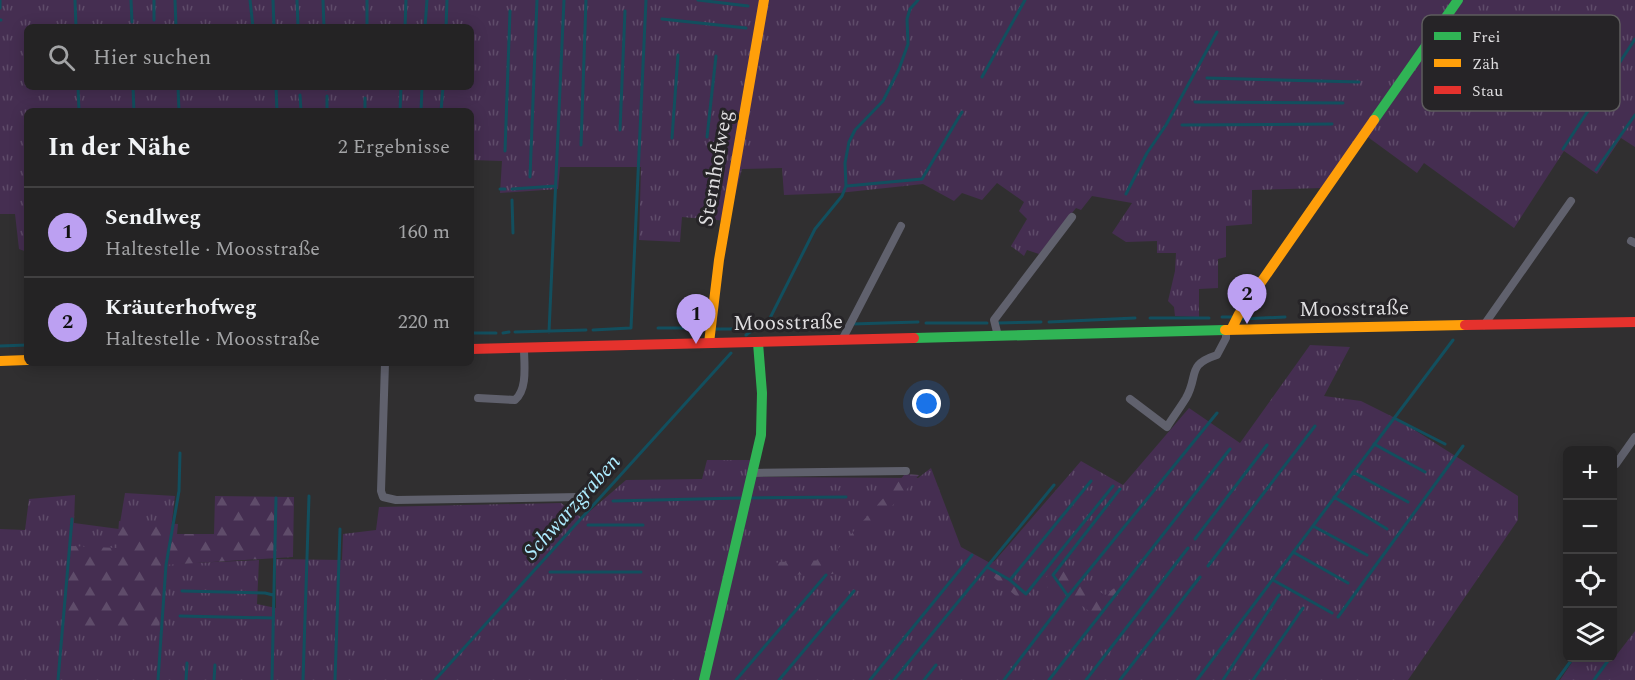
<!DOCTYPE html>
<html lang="de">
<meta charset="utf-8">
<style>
:root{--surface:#242324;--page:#2c2b2c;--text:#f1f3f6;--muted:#a3a4a6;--line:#414041;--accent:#bca0f2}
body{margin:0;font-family:Spectral,serif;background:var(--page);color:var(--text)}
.controls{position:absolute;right:18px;bottom:18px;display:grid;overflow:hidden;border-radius:9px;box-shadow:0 3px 15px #0003}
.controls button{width:54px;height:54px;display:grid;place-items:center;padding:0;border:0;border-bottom:2px solid var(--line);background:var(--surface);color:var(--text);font:30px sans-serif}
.you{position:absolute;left:927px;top:404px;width:21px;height:21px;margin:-15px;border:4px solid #fff;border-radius:50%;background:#1a73e8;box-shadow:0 0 0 9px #1a73e833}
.badge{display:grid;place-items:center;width:39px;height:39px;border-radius:50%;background:var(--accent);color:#111;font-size:20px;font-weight:700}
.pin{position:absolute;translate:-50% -50px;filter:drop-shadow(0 2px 3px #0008)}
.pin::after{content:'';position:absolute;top:32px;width:21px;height:18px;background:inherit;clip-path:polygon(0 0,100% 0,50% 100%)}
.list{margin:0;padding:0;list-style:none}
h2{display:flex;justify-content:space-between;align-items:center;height:78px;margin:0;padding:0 24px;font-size:26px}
h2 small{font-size:20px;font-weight:400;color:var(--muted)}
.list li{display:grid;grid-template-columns:39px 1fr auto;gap:18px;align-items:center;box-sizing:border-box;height:90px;padding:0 24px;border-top:2px solid var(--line)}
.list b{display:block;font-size:22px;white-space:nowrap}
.list p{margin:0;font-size:20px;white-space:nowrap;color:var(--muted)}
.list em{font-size:20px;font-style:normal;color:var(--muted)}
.icon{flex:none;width:33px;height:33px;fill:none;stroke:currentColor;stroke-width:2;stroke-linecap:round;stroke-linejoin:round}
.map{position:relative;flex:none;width:1635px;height:680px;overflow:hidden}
.search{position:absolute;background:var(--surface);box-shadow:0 3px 15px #0003;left:24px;top:24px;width:450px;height:66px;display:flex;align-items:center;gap:15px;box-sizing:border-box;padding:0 21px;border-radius:9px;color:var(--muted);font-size:22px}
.panel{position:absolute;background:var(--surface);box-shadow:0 3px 15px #0003;left:24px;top:108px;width:450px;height:258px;border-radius:9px}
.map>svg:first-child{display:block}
</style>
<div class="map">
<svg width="1635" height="680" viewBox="0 0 1635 680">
<defs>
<pattern id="grass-tufts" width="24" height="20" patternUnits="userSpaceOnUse" patternTransform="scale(1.5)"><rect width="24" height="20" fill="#452e51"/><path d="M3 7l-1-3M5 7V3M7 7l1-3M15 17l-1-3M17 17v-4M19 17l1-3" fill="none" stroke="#5f4c6a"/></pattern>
<pattern id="forest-firs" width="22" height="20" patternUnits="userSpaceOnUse" patternTransform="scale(1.5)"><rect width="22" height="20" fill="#452e51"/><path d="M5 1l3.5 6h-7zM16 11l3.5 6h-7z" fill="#5f4c6a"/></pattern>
</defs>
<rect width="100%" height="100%" fill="#302f30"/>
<path fill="url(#grass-tufts)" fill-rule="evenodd" d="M0 0H1635V147L1621 138 1597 174 1564 151 1514 228 1424 163 1417 173 1361 132 1322 188 1252 190V224L1226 226V257L1218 259V288L1199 289V317L1175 316 1174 307 1168 301 1175 271 1176 253H1157V241L1126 242 1112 233 1132 203 1092 196 1081 210 1076 208 1039 254 1027 250 1024 256 1011 246 1027 219 1019 211 1024 202 997 183 982 200 962 193 954 201 923 184 839 193 784 195 782 168 742 169 728 221 682 217 680 242 639 240 641 167H560L558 189 500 193 502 161 471 160V111H27V252L19 249 15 214H0ZM27 27H471V87H27Z
M1310 345 1350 347 1324 396 1361 401 1399 420 1518 496V520L1408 680H0V529L25 530 29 499 75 495 74 523 119 529 125 493 175 496 167 564 259 560 257 604 276 608V559L342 560 343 534 376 530 379 507 561 503 582 518 626 480 702 479 707 460H754L747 476 757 477 918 478 931 468 961 547 992 564 1081 461 1123 485 1189 408 1240 443Z
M1635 631V680H1560L1575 658 1615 657Z"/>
<path fill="url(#forest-firs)" d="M905 474 919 475 833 574 779 575 773 569 778 562 828 560Z
M215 496 294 497 293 557 164 565 159 631 64 626 71 546 117 548 119 521 178 524 177 534H214Z
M993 561 1030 592 1022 601 985 570Z
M1056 566 1105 595 1117 586 1125 593 1102 621 1055 585 1048 588 1043 581Z"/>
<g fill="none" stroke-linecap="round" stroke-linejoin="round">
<path stroke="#124f5e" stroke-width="3" d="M0 0V8
M75 0 76 27
M131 0 132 22
M154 0V20
M175 0 176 27
M250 0 253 27
M273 0 274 27
M297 0 298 27
M323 0 324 27
M698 0 748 6
M662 19 746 28
M0 20H1
M367 27V0
M405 27 406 0
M425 27 427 0
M446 27 447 0
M982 77 1025 0
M1207 78 1359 82
M78 87 79 111
M133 87 134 111
M178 87 179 111
M276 87 277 111
M326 87V89
M300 95 301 111
M327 96V111
M1195 102 1343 103
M365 111V98
M400 111 401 87
M421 111 422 87
M441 111 443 87
M1182 125 1332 124
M620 130 625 11
M707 137 716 56
M672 138 678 55
M581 145 586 0
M1563 149 1635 39
M505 151 510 11
M1596 170 1635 115
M530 177 537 0
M847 186 922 179 962 112
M500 189H505
M512 189 556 186
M1126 194 1147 153 1166 125 1217 32
M512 200 513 233
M471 305 472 274
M1222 317H1232
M1150 318H1209
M1242 319 1285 317
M1049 322 1135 318
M926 323H987
M998 323 1041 322
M852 324 918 322
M824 325 842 324
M631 328 646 0
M658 328H706
M765 328 806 324 815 325
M715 329H745L748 331
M593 330 630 328
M515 332 586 330
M549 332 564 0
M471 333H496
M503 333 509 332
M746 335 754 329 765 328 815 229 842 196 846 186 845 163 849 142 855 130 883 101 899 69 908 44 907 19 910 9 918 0
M0 346 27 345
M1394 418 1445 444
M1374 444 1425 472
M1353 472 1408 502
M1334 497 1387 529
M749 498 846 497
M613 501 740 498
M588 525H643
M1313 526 1367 555
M1195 539 1267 445
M1293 552 1348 583
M1208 566 1315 426
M987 567 1010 580 1091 481
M550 572H641
M1010 580 1026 594 1113 486
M1273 580 1332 613
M182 591 265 593 273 595
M1068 596 1053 575 1120 489
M180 616 273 618
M1338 617 1463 446
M1612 654 1613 653
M58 680 72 519
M158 680 166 565 179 491 180 453
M186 680 187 663
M214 680 215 665
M272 680 276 498
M303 680 309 496
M335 680 340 529
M435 680 731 353
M736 680 826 575
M779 680 854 591
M870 680 972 555
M894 680 1054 485
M924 680 936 665
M1004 680 1068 596 1217 413
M1049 680 1230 449
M1086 680 1188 548
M1120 680 1200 577
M1197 680 1453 340
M1223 680 1279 595
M1253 680 1303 608
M1557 680 1573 658
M1594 680 1610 658"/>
<path stroke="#60616d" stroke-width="8" d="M1631 241 1635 243
M1484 325 1571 201
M998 336 994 320 1072 217
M842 340 901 226
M385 363 381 491 383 497 396 500 580 497
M478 398 515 400C528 389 524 364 524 348
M1130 399 1167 427C1173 417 1180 408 1186 398 1199 375 1186 365 1217 355L1226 338V330
M1616 464 1635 437
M752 473 906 471"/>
<path stroke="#30b455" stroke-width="10" d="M1374 120 1458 0
M914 338 1225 330
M704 680 761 435 762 393 758 343"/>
<path stroke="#ff9f0a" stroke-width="10" d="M1225 330 1465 325
M1231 330 1239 314 1374 120
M709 343 719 260 764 0
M0 361 27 360"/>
<path stroke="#e5322d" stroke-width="10" d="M1465 325 1635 322
M471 349 914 338"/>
</g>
<g text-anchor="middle" stroke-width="6" stroke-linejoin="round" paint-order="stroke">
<g font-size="21" fill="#dfdee0" stroke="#262427">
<text transform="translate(715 168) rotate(-80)" y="7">Sternhofweg</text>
<text transform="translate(1354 308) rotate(-1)" y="7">Moosstraße</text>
<text transform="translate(788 322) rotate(-1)" y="7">Moosstraße</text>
</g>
<g font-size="22" font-style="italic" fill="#adecff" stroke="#262427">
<text transform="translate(571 506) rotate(-48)" y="8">Schwarzgraben</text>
</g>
</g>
<rect x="1422" y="15" width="198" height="96" rx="9" fill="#262427" stroke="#5e5c5e" stroke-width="1.5"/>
<rect x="1434" y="32" width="27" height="8" fill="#30b455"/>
<rect x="1434" y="59" width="27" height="8" fill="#ff9f0a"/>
<rect x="1434" y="86" width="27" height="8" fill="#e5322d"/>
<g font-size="16" fill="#dfdee0">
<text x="1472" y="42">Frei</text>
<text x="1472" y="69">Zäh</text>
<text x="1472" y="96">Stau</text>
</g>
</svg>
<div class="controls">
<button>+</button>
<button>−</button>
<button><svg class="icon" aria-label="locate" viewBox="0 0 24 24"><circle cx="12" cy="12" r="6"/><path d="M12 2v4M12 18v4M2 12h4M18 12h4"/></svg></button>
<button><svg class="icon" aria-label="layers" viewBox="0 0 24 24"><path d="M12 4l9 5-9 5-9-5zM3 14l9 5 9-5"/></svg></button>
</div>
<div class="you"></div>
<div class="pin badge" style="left:696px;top:344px">1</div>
<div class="pin badge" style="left:1247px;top:324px">2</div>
<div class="search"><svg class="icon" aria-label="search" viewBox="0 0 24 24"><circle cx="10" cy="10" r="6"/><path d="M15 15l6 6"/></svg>Hier suchen</div>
<section class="panel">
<h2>In der Nähe<small>2 Ergebnisse</small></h2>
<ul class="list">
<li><span class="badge">1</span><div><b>Sendlweg</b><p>Haltestelle · Moosstraße</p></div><em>160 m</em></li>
<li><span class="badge">2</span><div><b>Kräuterhofweg</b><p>Haltestelle · Moosstraße</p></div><em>220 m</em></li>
</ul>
</section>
</div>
